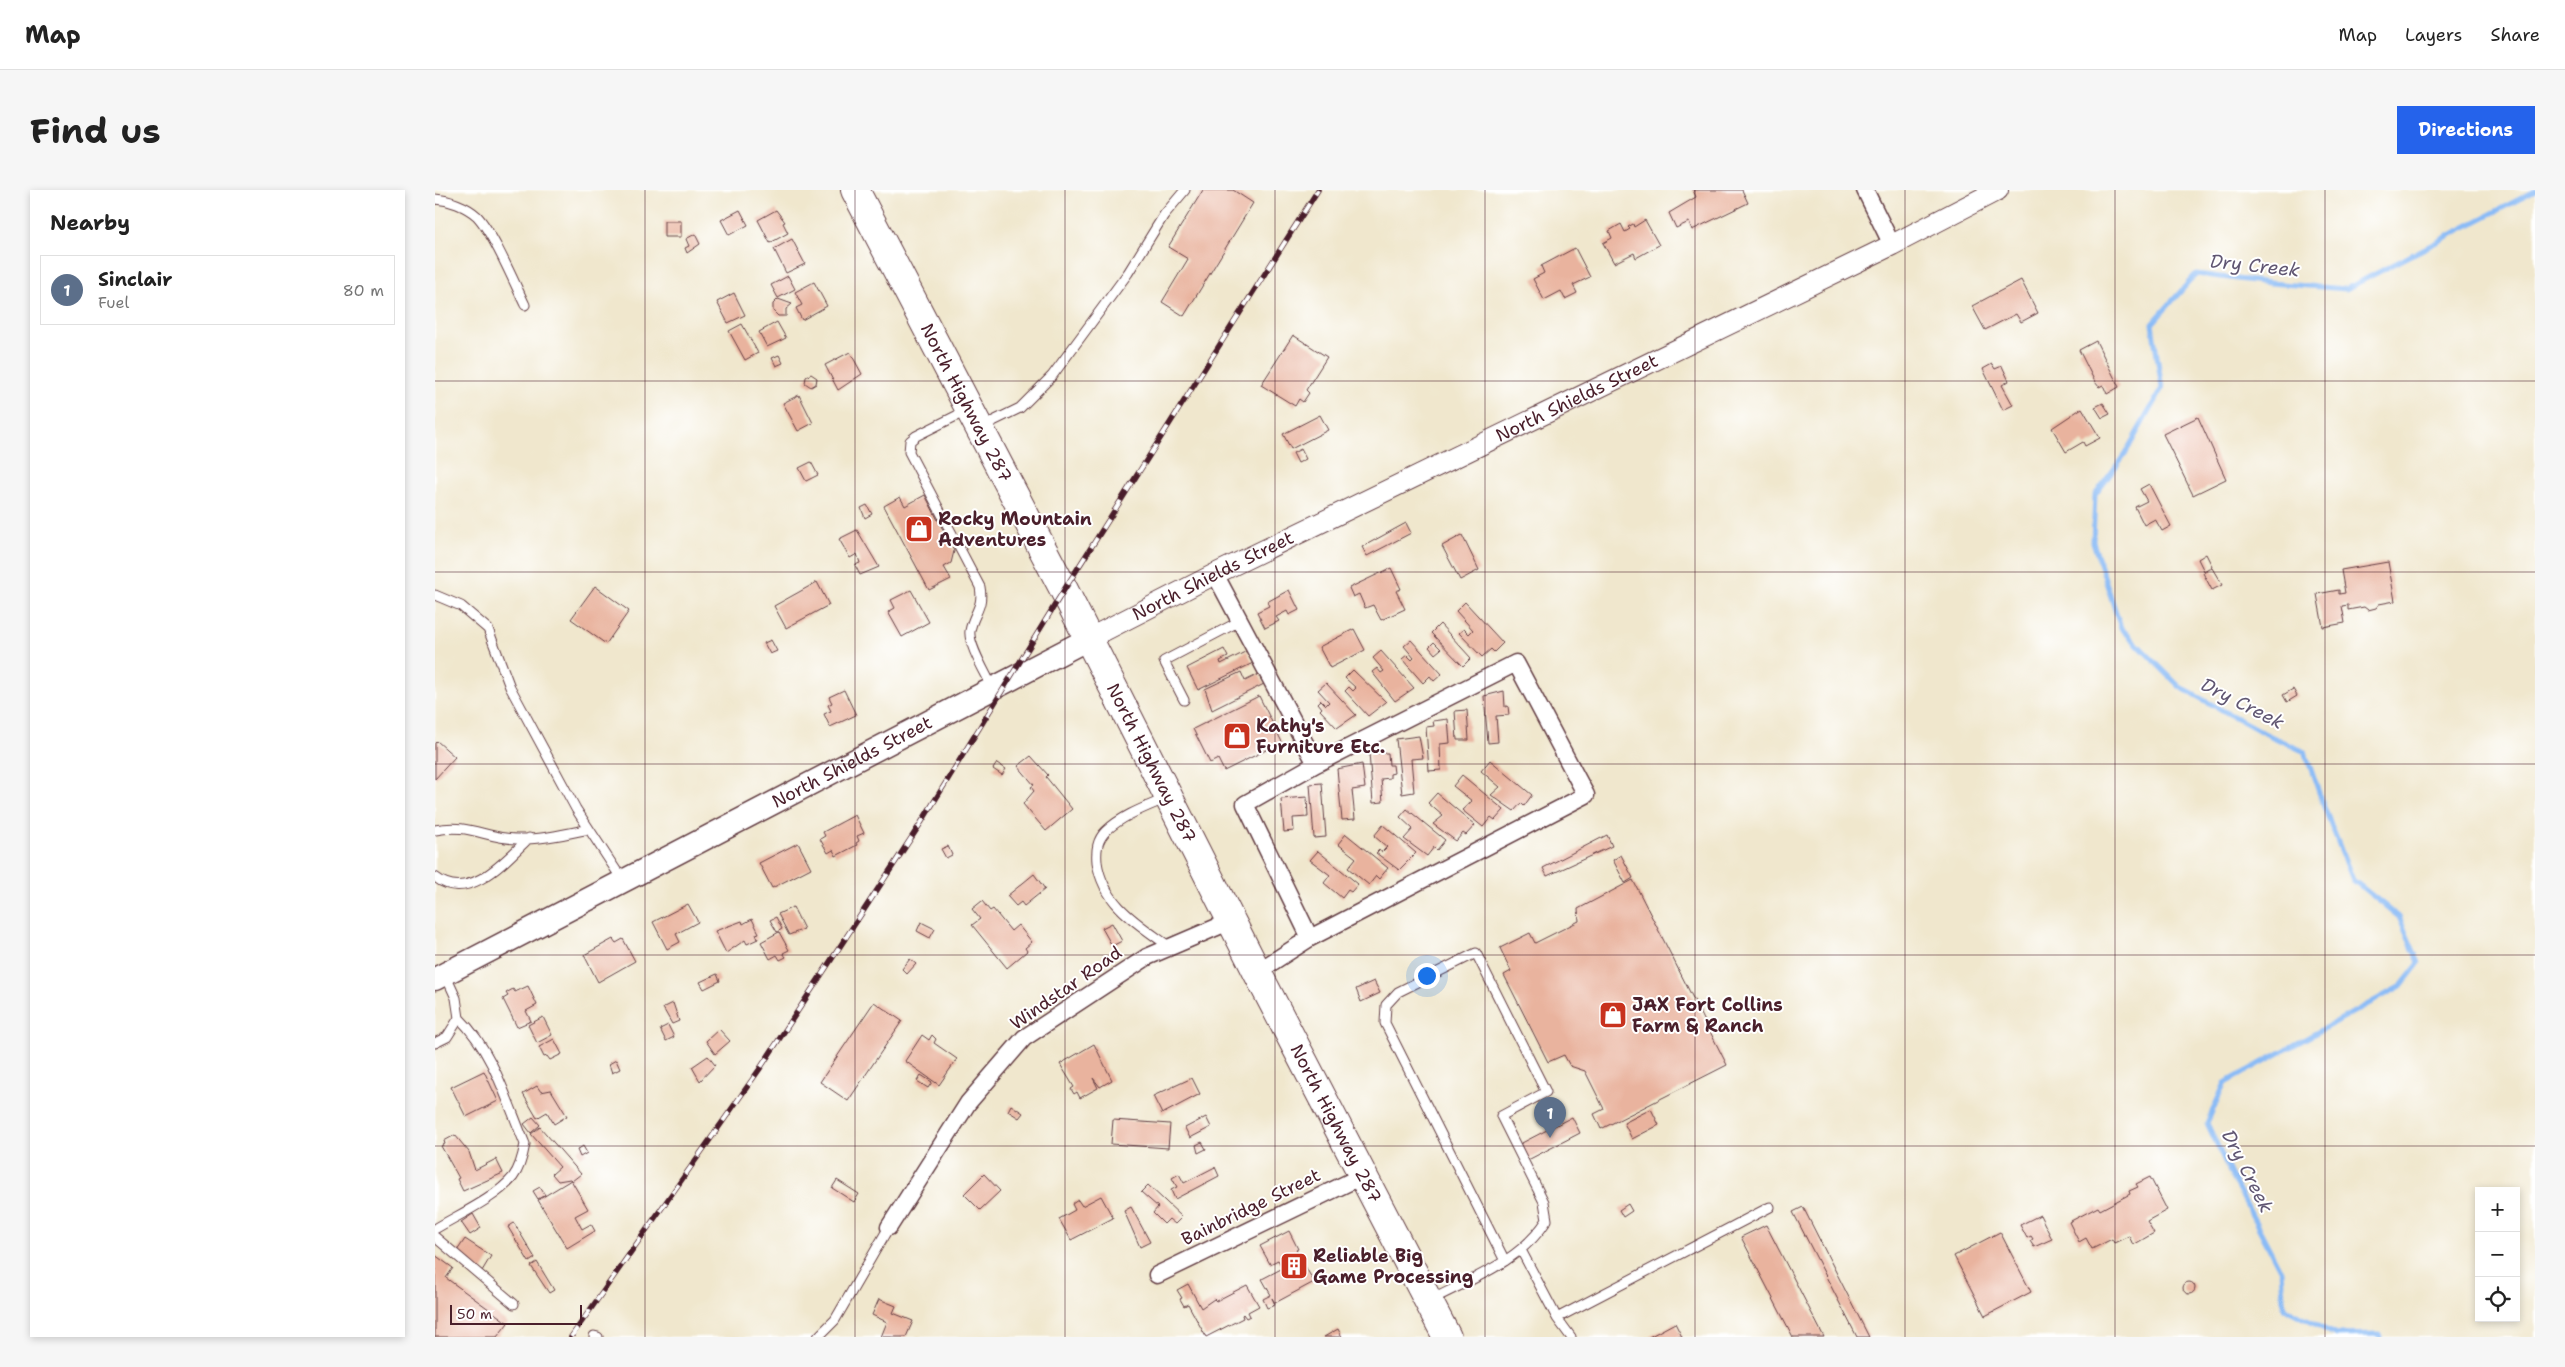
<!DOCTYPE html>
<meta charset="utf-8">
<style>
:root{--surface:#fff;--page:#f6f6f6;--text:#222;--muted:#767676;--line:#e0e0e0;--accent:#2563eb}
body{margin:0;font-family:"Shantell Sans",sans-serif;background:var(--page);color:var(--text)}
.controls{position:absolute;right:15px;bottom:15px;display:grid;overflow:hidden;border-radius:0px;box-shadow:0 2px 8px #0003}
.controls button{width:45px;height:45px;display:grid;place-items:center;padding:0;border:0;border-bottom:1px solid var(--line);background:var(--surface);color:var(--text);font:25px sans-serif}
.scale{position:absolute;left:15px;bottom:12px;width:132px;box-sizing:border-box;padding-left:5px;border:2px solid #4a1f2b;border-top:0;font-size:14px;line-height:18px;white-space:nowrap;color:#4a1f2b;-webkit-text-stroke:4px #fff;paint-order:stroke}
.you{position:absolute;left:991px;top:785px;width:18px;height:18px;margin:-12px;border:4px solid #fff;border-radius:50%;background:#1a73e8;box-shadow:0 0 0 8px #1a73e833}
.badge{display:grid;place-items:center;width:32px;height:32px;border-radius:50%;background:var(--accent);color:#fff;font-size:16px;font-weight:700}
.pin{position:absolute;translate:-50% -41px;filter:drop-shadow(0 1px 2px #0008)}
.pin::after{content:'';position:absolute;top:26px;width:18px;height:15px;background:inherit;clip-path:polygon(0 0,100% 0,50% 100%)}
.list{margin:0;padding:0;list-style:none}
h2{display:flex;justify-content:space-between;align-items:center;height:65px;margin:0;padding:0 20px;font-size:21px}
h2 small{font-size:16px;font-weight:400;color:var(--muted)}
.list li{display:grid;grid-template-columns:32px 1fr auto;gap:15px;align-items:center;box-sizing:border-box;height:70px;margin:0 10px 10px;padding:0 10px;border:1px solid var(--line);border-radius:0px}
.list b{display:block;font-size:19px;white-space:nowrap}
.list p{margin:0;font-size:16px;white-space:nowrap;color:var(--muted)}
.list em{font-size:16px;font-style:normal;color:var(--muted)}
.icon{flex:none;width:28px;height:28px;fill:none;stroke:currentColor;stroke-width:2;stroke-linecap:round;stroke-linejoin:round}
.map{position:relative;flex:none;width:2100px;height:1147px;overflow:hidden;border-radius:0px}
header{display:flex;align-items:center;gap:30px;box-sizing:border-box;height:70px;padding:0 25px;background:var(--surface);border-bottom:1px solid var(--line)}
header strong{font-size:24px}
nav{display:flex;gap:28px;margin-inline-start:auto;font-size:18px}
.intro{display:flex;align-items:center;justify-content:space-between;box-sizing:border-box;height:120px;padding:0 30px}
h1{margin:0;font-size:35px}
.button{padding:12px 22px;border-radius:0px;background:var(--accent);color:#fff;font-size:18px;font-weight:700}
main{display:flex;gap:30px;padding:0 30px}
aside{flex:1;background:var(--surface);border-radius:0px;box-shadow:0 2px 8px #0003}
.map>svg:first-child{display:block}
</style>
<header>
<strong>Map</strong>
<nav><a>Map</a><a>Layers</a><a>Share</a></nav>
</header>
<div class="intro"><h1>Find us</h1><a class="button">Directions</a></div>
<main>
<aside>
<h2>Nearby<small></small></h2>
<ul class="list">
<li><span class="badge" style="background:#5c6f8a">1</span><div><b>Sinclair</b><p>Fuel</p></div><em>80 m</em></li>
</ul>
</aside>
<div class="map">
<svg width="2100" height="1147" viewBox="0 0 2100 1147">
<rect width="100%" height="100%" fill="#fff"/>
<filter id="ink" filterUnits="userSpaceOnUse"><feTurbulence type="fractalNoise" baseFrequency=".02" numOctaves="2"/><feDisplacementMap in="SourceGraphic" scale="10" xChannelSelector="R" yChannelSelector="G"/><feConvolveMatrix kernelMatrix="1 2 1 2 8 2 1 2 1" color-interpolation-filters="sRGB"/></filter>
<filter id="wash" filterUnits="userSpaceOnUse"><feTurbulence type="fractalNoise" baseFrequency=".0096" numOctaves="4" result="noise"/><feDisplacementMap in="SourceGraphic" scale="20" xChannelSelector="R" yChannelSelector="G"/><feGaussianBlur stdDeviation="1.12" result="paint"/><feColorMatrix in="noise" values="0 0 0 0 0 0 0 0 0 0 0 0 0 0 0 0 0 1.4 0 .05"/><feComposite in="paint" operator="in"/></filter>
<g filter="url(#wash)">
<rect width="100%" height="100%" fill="#f0e7cd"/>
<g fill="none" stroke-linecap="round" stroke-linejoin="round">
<path stroke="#8abbf6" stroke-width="5" d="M1945 1147 1944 1144 1901 1145 1849 1118 1846 1081 1797 987 1772 933 1790 893 1966 796 1984 773 1964 727 1918 690 1889 617 1870 562 1829 543 1745 497 1686 438 1658 352 1660 305 1690 264 1727 198 1717 134 1761 84 1835 93 1911 99 2100 1"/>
</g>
<g id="blocks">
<path fill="#e9b39e" d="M768 0H798L818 13 749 126 727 112 753 69 733 57Z
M1258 0H1307L1313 13 1257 40 1254 32 1241 38 1234 23 1261 7Z
M305 20 313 35 294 45 286 30Z
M341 20 350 32 348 33 353 43 335 53 323 30Z
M1210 30 1224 55 1201 68 1199 63 1179 73 1168 53 1177 48 1174 41 1186 34 1190 42 1195 39 1193 37 1198 34 1199 37Z
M229 31H246V47H229Z
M260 44 265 54 252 63 250 58 254 56 251 49Z
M357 49 370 74 351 83 339 59Z
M1140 58 1155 87 1138 95 1142 103 1130 109 1126 101 1109 110 1098 89 1109 83 1106 76Z
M353 86 360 99 343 108 336 95Z
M1586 90 1603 123 1586 132 1581 124 1550 140 1537 116Z
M379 92 392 116 367 130 361 118 367 115 360 102Z
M299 103 310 125 293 133 282 112Z
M343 109 357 114 351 119V126H343L338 121V114Z
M342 132 351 148 332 157 324 142Z
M307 134 323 163 310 170 294 141Z
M858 145 892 167 871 200 874 203 868 212 864 209 860 216 826 195Z
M1661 151 1684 197 1672 204 1668 195 1664 197 1660 192 1644 160Z
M415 162 427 184 403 200 390 175Z
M344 165 348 173 341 176 337 168Z
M1557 174 1560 179 1567 176 1574 191 1567 195 1578 215 1568 220 1548 179Z
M376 184 382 188 381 194 376 197 370 193 371 187Z
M364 205 378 233 363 241 348 213Z
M1668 213 1675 224 1667 228 1660 217Z
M1647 218 1665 248 1650 256 1648 252 1631 262 1617 238Z
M885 225 893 240 856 259 848 244Z
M1763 227 1791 289 1758 305 1728 244Z
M866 259 871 269 863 273 858 263Z
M376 272 383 285 371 291 364 278Z
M1714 294 1736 336 1727 341 1720 329 1709 335 1700 317 1712 311 1705 299Z
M490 305 519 361 516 373 509 377 516 389 494 400 449 316 465 307 470 316Z
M432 315 437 324 430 328 426 318Z
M971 333 976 343 932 366 927 357Z
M422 340 444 377 425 385 420 375 425 373 422 364 415 368 404 349Z
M1027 345 1044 380 1025 390 1007 356Z
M1771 364 1777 376 1769 381 1763 369Z
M1953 372 1960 411 1944 414 1941 418 1933 420 1929 417 1913 420V415L1907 416 1910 433 1888 437 1882 404 1904 400V404L1910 403 1906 380Z
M956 378 966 399 961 401 970 419 946 430 938 415 930 418 924 404 918 407 914 398Z
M1777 378 1787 395 1777 400 1768 383Z
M382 392 394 415 351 438 339 416Z
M160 396 194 421 171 454 136 429Z
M476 400 494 432 467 447 453 422 460 418 456 410Z
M854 400 864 420 854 425 852 421 841 427 844 431 830 438 822 422 834 416 832 412Z
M1030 412 1068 453 1059 462 1056 459 1047 467 1024 443 1029 439 1034 444 1038 440 1021 421Z
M1005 434 1036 468 1028 476 996 443Z
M919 439 930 460 895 478 884 457Z
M336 450 342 461 335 464 329 453Z
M976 450 1007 484 999 491 995 486 988 493 967 469 972 465 977 470 979 468 969 456Z
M999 452 1006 459 1000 464 994 457Z
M789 459 793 467 785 471 786 474 812 461 818 473 763 500 752 478Z
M946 461 979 498 960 511 937 482 942 478 946 483 949 481 938 468Z
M918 480 951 512 933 526 910 501 914 497 918 501 921 498 910 488Z
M806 482 810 491 824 484 829 494 777 520 770 499Z
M891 493 921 525 902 538 885 520 887 518 883 513 886 510 891 515 894 512 883 500Z
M1858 499 1862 506 1852 512 1848 505Z
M409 500 421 525 395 537 389 524 396 521 393 515 397 513 394 507Z
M1069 501 1070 517 1073 516 1074 525 1061 526 1063 552 1053 553 1049 506Z
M824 506 847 552 789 581 783 569 775 573 758 539Z
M1032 520 1034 550H1022L1020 521Z
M1013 529 1015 553 1005 554 1006 580 994 581 991 537 999 536 998 531Z
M984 546 988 568 976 569 979 602 967 604 961 549Z
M2 551 20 567 0 589V553Z
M934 563H953L954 575H958L959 583 955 584V588L946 589 948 612 938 613Z
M596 566 613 585 611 587 637 619 611 641 588 614 599 601 596 597 599 595 583 576Z
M1055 570 1097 605 1089 616 1086 613 1079 621 1056 605 1065 597 1046 581Z
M562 573 571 579 567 585 558 579Z
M927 574 930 598 917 600 920 629 907 630 902 579Z
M1027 585 1069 620 1060 630 1056 627 1048 637 1027 620 1037 611 1018 596Z
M887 593 891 647 879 648 875 594Z
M1002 603 1040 635 1031 645 1028 643 1021 651 998 634 1008 626 993 613Z
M872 607 873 627 858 628 859 641 849 642 846 609Z
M972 619 1010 650 1002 660 999 657 992 666 969 649 978 639 965 627Z
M420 625 429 643 422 646 424 651 421 653 422 655 401 666 398 660 393 663 385 649 390 646 388 642Z
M948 635 981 663 964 680 941 663 944 660 947 662 952 657 939 646Z
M911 644 953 678 944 689 941 686 934 695 913 678 921 668 903 654Z
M1172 645 1177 656 1112 686 1108 678Z
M363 653 376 678 337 698 324 673Z
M513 656 517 665 511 668 506 659Z
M883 661 923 694 916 702 913 700 907 708 889 693 895 685 875 670Z
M1186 665 1198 688 1190 693 1178 670Z
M599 684 610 699 589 716 586 712 581 716 572 706Z
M1198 690 1292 875 1166 939 1159 924 1169 919 1150 881 1135 876 1129 865 1113 872 1069 785 1076 781 1065 758 1095 743 1100 753 1144 731 1143 719Z
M547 711 555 721 558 719 576 741 583 735 597 752 590 758 592 761 572 778 537 735 545 729 537 719Z
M253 714 263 732 241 744 245 752 232 759 218 732Z
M358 717 369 739 354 745 343 724Z
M341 727 347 739 342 742 335 730Z
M317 729 324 743 321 744 323 749 312 754 310 750 291 763 280 741 307 731 308 734Z
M486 732 500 739 495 748 482 741Z
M677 733 687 751 677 756 667 738Z
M344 742 354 760 348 763 351 767 345 770 342 765 335 769 326 752Z
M178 749 181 753 188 749 200 771 163 792 149 765Z
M475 769 481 774 472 784 467 779Z
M282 784 285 791 269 799 265 792Z
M939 791 945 803 926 812 921 799Z
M93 796 102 815 91 821 96 831 82 837 68 809 73 806 71 803 78 799 80 802Z
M439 812 467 831 413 911 385 892Z
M238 813 244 831 237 834 228 818Z
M108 827 117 845 102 853 93 835Z
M233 835 239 847 231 851 225 839Z
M284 839 295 851 280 864 271 851Z
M487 845 494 850 497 845 501 849 499 853 522 869 504 895 470 871Z
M119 849 127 864 115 870 112 866 109 867 104 857Z
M659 854 677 890 665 897 658 888 663 898 645 908 642 902 639 904 636 899 639 897 625 874Z
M273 866 280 875 265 891 257 877Z
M181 870 185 879 177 883 174 874Z
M49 881 63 911 31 927 16 897Z
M486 885 497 892 493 898 482 891Z
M757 888 765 904 727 924 718 906Z
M102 896 106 902 116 900 132 926 119 934 112 922 102 928 88 904Z
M576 915 588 923 584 928 573 921Z
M1216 919 1224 935 1197 949 1189 933Z
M98 927 105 935 96 943 89 934Z
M771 927 776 937 755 948 750 938Z
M1137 927 1145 943 1093 970 1085 954Z
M678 930 735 934 733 958 676 954Z
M105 937 146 984 137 991 135 989 123 991 117 984 125 977 96 944Z
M20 945 34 962 40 980 61 969 68 983 28 1001 22 989 24 988 6 956 10 954 9 951Z
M767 952 771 959 763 963 761 955Z
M148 956 152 963 145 967 142 960Z
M780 977 784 986 740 1009 736 1000 742 997 737 988 744 984 749 993Z
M549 984 565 1001 545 1020 529 1004Z
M1715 987 1732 1020 1712 1031 1719 1043 1698 1055 1694 1046 1679 1053 1677 1049 1657 1059 1651 1048 1644 1052 1634 1032 1663 1017 1665 1020 1695 1004 1694 1001 1703 997 1701 994Z
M136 990 153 1019 140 1026 147 1039 156 1034 160 1041 132 1058 103 1010Z
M402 990 424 1004 419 1012 397 998Z
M713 995 747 1027 740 1034 734 1029 729 1034 718 1023 723 1017 706 1002Z
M105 997 110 1005 103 1009 98 1001Z
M666 1006 678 1028 636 1050 624 1029 640 1020 637 1014 643 1010 647 1016Z
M1193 1014 1197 1021 1188 1027 1184 1020Z
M696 1017 715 1052 705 1057 689 1021Z
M1368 1017 1434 1147H1422L1358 1022Z
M38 1024 46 1038 35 1045 26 1032Z
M1605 1025 1617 1049 1599 1057 1595 1051 1598 1049 1596 1046 1592 1048 1585 1035Z
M79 1033 100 1068 94 1072 73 1037Z
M1331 1035 1389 1147H1358L1306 1047Z
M854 1041 863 1059 861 1060 879 1092 840 1113 837 1108 840 1115 832 1118 828 1109 836 1105 827 1089 848 1078 843 1070 835 1074 825 1056Z
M1565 1042 1596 1102 1550 1126 1519 1066Z
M30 1049 56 1066 47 1081 20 1064Z
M0 1065 18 1078 11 1088 73 1133 62 1147H0Z
M102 1072 119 1100 114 1103 96 1076Z
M1748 1098a6 6 0 1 1 12 0a6 6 0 1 1-12 0Z
M753 1094 766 1118 779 1109 781 1111 812 1095 824 1116 813 1122 815 1126 811 1128 808 1124 807 1125 808 1128 771 1147 753 1114 749 1116 745 1109 747 1108 742 1100Z
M444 1109 461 1116 458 1123 478 1131 471 1147H446L452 1132 437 1125Z
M1240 1133 1247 1147H1214Z
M903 1139 907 1147H889Z"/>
</g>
</g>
<g filter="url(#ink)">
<use href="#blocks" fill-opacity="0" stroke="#633d43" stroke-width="1"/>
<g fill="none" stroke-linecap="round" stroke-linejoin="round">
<defs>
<path id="service" d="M0 9C14 10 31 16 42 26 58 43 79 92 90 115
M533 220 481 246 475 251 474 262 545 397C549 418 538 423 535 441 533 455 552 485 558 499
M548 236 585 218 617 186 693 83 729 25 750 0
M0 405 26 416 53 439 75 497 141 619 188 691
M749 510 729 471 805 431
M732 608C711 617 688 625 671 641 662 650 661 660 662 672 668 714 703 734 735 757
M0 640C34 633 49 648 81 649 105 650 130 644 154 639
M0 687C34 714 71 670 94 648
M0 853 12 847 24 828 21 808 10 784
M0 1039C23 1025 61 1008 78 987 85 978 88 965 90 954 72 911 58 861 24 828
M0 1047 79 1114
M1086 1060 1122 1128 1136 1147
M996 1110C1038 1088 1086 1071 1112 1030L1109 1012 1066 926 1111 902 1041 763 963 802 951 815 950 833 1070 1071
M1122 1128 1335 1017
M159 1146 163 1147
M383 1147 400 1130 454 1037"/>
<path id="minor" d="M1430 0 1457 55
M780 384 881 574
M822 782 875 748 1151 605 1081 473 881 574 810 614 875 748
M454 1037 533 913 589 848 712 767 796 731
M722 1085 929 985"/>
<g id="tertiary">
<path id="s1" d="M653 449 780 384 1457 55 1563 0"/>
</g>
<g id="secondary">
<path id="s2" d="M0 789 653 449"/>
</g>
<g id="trunk">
<path id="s3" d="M420 0 629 400 822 782 1012 1147"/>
</g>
</defs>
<use href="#service" stroke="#633d43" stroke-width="11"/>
<use href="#minor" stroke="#633d43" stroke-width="19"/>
<use href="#tertiary" stroke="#633d43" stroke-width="22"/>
<use href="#secondary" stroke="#633d43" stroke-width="25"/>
<use href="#trunk" stroke="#633d43" stroke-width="30"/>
<use href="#service" stroke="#fff" stroke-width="9"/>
<use href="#minor" stroke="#fff" stroke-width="16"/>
<use href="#tertiary" stroke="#fff" stroke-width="20"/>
<use href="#secondary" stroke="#fff" stroke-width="22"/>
<use href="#trunk" stroke="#fff" stroke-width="28"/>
<defs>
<path id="rail" d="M136 1147 324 880 486 633 629 400 883 0"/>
</defs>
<use href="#rail" stroke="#4a1f2b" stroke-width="5.5"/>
<use href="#rail" stroke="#fff" stroke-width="4" stroke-dasharray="11" stroke-linecap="butt"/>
</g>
</g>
<path fill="none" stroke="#4a1f2b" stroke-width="1" stroke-opacity="0.55" d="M210 0V1147M420 0V1147M630 0V1147M840 0V1147M1050 0V1147M1260 0V1147M1470 0V1147M1680 0V1147M1890 0V1147M0 191H2100M0 382H2100M0 574H2100M0 765H2100M0 956H2100"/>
<defs>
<symbol id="shop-square" viewBox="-11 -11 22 22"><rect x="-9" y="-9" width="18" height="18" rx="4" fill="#c8321e" stroke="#fff"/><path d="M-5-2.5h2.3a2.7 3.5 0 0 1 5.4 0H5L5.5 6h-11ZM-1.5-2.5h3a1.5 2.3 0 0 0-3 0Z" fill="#fff"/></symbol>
<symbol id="building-square" viewBox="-11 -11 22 22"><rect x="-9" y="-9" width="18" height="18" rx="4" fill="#c8321e" stroke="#fff"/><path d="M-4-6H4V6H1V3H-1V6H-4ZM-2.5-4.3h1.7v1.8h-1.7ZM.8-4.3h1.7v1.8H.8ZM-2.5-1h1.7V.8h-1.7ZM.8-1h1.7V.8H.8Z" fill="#fff"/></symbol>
</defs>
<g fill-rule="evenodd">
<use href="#shop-square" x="468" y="323" width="32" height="32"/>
<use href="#shop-square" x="786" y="530" width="32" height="32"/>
<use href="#shop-square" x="1162" y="809" width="32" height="32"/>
<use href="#building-square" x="843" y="1060" width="32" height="32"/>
</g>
<g text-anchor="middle" stroke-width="4" stroke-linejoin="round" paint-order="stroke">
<g font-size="18" fill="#4a1f2b" stroke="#fff">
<text dy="6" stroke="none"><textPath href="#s1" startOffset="545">North Shields Street</textPath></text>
<text dy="6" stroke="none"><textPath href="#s3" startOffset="240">North Highway 287</textPath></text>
<text dy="6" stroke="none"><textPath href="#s1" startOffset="140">North Shields Street</textPath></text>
<text dy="6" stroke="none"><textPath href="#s2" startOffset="470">North Shields Street</textPath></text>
<text dy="6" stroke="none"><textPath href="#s3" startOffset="645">North Highway 287</textPath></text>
<text transform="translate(631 798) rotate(-35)" y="6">Windstar Road</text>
<text dy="6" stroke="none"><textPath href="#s3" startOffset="1050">North Highway 287</textPath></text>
<text transform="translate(816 1017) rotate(-26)" y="6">Bainbridge Street</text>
</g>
<g font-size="18" font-weight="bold" fill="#4a1f2b" stroke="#fff" text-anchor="start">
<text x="503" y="335">Rocky Mountain<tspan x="503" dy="21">Adventures</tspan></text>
<text x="821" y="542">Kathy's<tspan x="821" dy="21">Furniture Etc.</tspan></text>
<text x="1197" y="821">JAX Fort Collins<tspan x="1197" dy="21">Farm &amp; Ranch</tspan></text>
<text x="878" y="1072">Reliable Big<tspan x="878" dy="21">Game Processing</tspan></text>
</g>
<g font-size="19" font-style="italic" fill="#605672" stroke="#fff">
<text transform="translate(1820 75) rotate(6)" y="7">Dry Creek</text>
<text transform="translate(1808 513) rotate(27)" y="7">Dry Creek</text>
<text transform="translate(1813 981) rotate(63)" y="7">Dry Creek</text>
</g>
</g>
</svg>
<div class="controls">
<button>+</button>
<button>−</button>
<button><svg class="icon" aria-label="locate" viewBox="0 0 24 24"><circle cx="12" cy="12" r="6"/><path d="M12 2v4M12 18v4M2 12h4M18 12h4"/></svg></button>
</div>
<div class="scale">50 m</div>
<div class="you"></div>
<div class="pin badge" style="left:1115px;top:948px;background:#5c6f8a">1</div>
</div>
</main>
